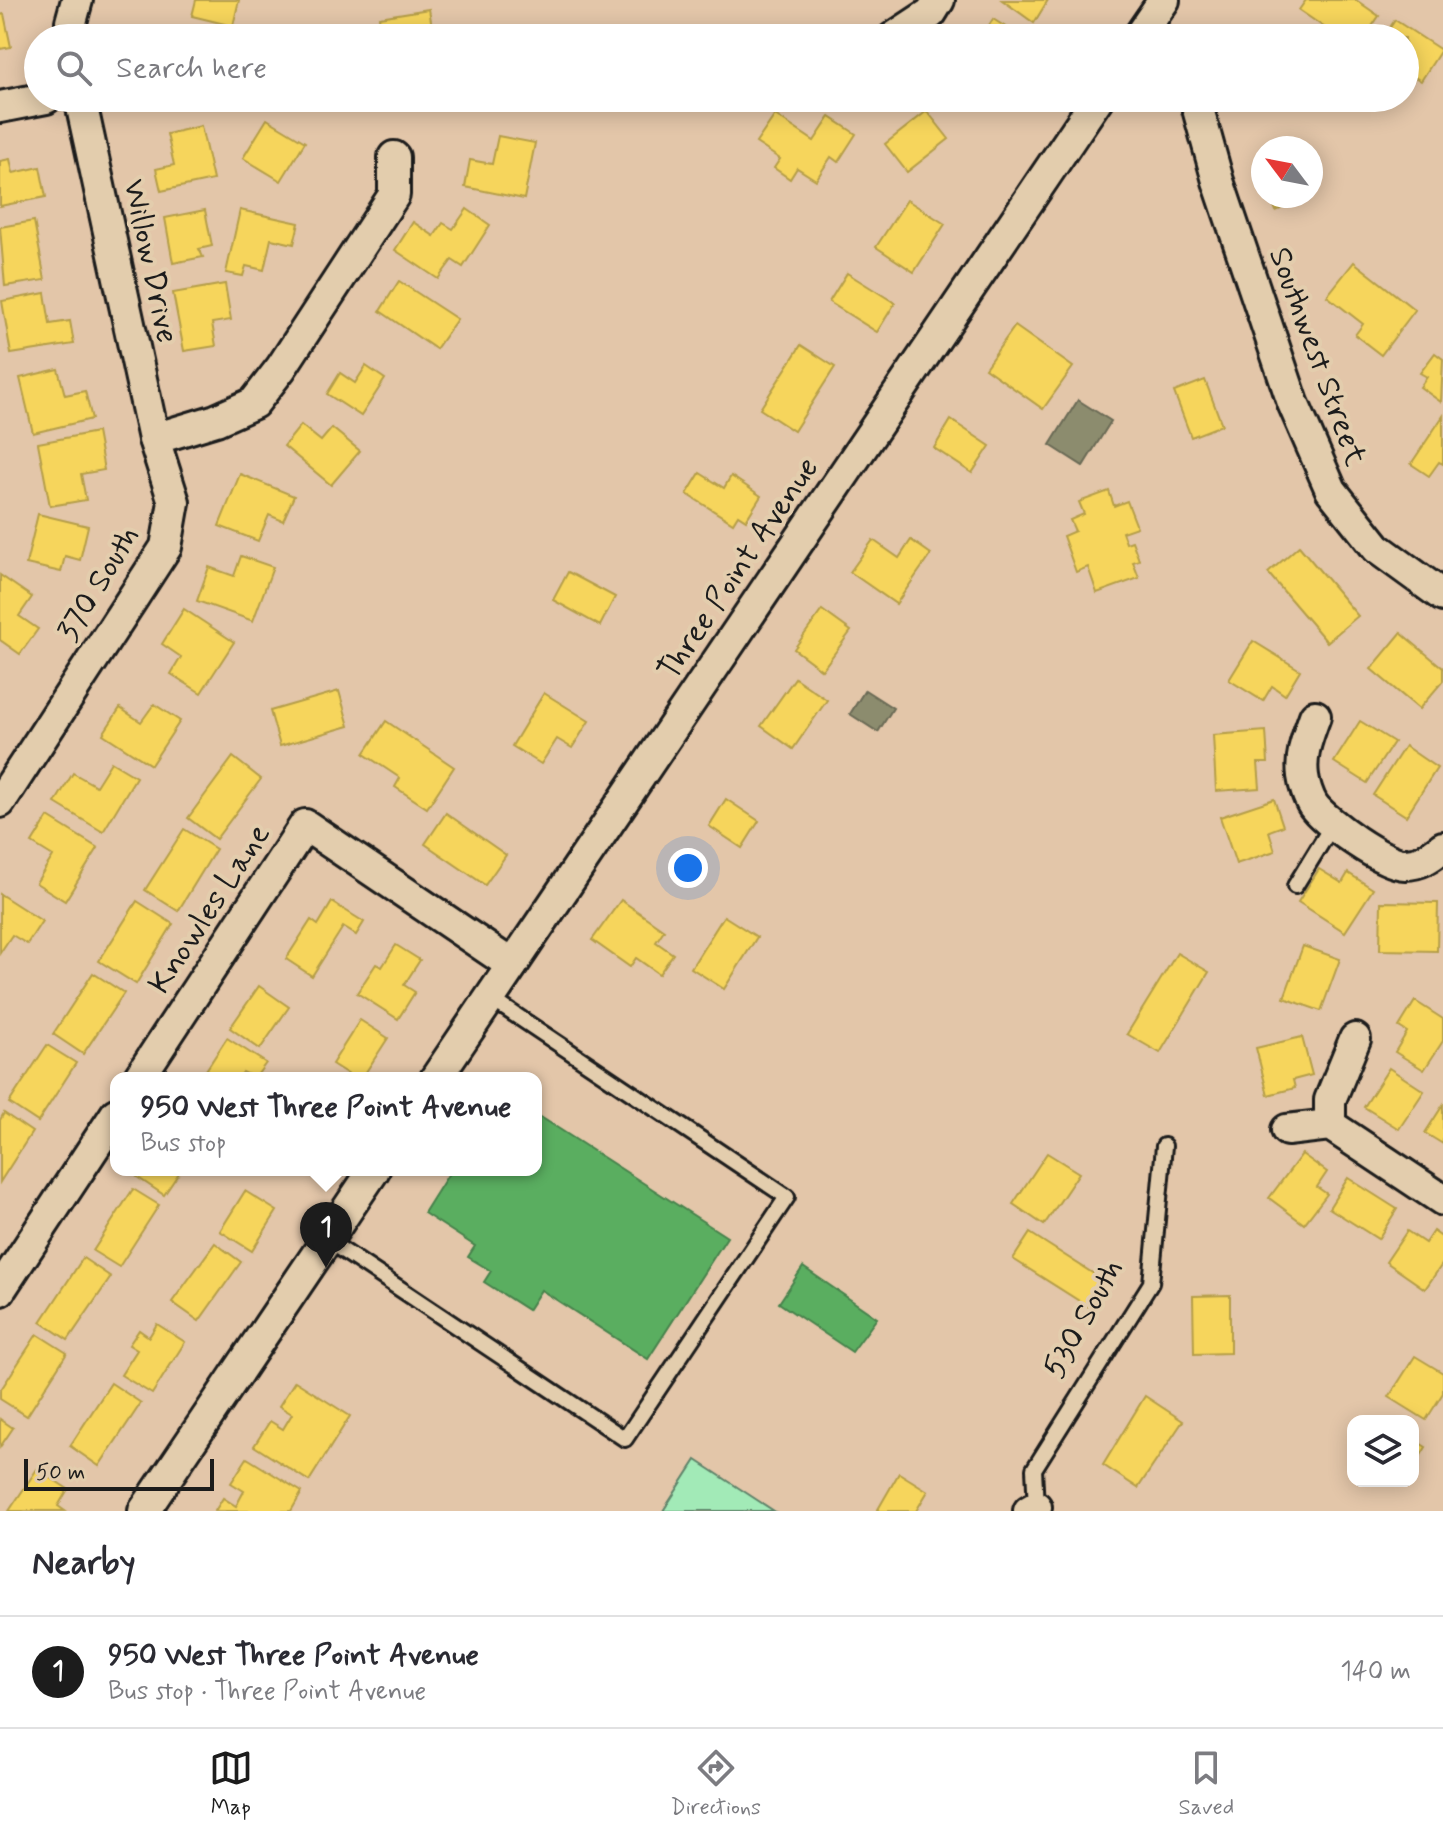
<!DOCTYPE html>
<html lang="en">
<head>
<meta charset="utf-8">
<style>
	:root { --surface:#fff; --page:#f2f2f3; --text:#2b2b33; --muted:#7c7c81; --line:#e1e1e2; --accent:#1c1c1c }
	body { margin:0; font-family:Mynerve,sans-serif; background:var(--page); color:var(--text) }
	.controls { position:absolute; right:24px; bottom:24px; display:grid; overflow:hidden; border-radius:16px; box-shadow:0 4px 20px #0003 }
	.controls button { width:72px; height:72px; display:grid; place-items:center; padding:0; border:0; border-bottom:2px solid var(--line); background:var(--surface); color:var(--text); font:40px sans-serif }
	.compass { position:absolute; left:1251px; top:136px; width:72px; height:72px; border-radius:50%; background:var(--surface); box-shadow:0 4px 20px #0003; rotate:302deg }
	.scale { position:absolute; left:24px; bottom:20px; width:190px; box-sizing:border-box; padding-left:8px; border:4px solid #1c1c1c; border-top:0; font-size:22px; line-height:28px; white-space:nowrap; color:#1c1c1c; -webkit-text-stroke:6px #e3cdad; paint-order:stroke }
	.you { position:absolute; left:688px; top:868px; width:28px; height:28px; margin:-20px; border:6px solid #fff; border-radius:50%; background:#1a73e8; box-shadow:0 0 0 12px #1a73e833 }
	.badge { display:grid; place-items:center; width:52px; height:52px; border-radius:50%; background:var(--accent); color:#fff; font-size:26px; font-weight:700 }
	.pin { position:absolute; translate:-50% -66px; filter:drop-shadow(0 2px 4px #0008) }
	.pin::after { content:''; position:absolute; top:42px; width:28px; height:24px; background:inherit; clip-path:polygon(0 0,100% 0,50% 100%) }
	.popup { position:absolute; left:110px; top:1072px; width:432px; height:104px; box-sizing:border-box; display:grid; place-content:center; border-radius:16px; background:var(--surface); filter:drop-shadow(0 2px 6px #0005); font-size:26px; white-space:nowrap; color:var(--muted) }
	.popup b { font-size:30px; color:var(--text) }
	.popup::after { content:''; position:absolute; left:50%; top:100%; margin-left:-16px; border:16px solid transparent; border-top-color:var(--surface) }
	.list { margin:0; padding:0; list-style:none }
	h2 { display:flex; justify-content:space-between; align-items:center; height:104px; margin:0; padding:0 32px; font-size:34px }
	h2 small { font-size:26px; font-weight:400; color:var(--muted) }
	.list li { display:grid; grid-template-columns:52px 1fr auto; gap:24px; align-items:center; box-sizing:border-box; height:112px; padding:0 32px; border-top:2px solid var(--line) }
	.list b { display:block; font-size:30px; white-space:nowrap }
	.list p { margin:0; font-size:26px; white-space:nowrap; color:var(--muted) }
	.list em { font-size:26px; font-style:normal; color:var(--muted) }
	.icon { flex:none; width:44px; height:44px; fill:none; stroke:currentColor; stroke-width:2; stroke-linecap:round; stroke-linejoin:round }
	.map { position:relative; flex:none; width:1443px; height:1511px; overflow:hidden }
	.search { position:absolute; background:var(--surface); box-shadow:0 4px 20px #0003; left:24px; right:24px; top:24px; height:88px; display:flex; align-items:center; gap:20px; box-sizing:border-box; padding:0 28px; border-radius:44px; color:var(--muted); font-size:30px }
	.sheet { height:216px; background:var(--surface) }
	nav { display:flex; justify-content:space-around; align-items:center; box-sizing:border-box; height:112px; border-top:2px solid var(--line); background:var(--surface); font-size:22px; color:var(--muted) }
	nav a { display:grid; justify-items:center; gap:4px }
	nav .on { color:var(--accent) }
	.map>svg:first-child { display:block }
	.green { fill:#a2eab7; stroke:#5f836a; stroke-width:2 }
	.homes { fill:#f6d55c; stroke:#b59e49; stroke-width:2 }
	.public { fill:#5aae61; stroke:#47824c; stroke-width:2 }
	.industry { fill:#8c8c6e; stroke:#6a6a55; stroke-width:2 }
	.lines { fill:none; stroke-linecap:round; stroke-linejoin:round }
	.service-casing { stroke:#1c1c1c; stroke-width:20 }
	.minor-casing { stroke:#1c1c1c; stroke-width:36 }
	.service { stroke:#e3cdad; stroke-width:14 }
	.minor { stroke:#e3cdad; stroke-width:30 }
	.labels { text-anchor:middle; stroke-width:8; stroke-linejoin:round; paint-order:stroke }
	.street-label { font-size:32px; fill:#1c1c1c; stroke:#e3cdad }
</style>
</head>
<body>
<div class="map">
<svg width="1443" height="1511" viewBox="0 0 1443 1511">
	<rect width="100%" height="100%" fill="#e3c6a9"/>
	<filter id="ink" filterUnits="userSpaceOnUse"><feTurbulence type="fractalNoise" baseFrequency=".0125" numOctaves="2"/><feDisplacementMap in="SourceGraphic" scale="16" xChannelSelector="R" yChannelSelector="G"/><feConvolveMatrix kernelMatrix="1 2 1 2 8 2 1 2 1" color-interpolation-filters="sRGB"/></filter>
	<g filter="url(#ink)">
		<path class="green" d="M696,1460l78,51h-111z"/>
		<g class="homes">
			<path d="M196,0h43l-6,26 -41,-10z"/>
			<path d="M1002,0h46l-14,23z"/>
			<path d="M1306,0h50l23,16 -15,22h-24l-41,-28z"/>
			<path d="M429,9l5,29h-52l-3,-21z"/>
			<path d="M4,14l7,33 -11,2v-34z"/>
			<path d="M993,19l30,19h-42z"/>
			<path d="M1395,20l46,30 -20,31 -16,-10v-33h-22z"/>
			<path d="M339,26l5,12h-35z"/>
			<path d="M787,29v9h-62v-8z"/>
			<path d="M927,111l22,28 -42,33 -22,-28z"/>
			<path d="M775,115l39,26 16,-24 26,17 -18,28 -7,-5 -15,23 -19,-12 -7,11 -16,-11 6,-9 -24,-16z"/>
			<path d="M267,119l38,23 -24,39 -38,-23z"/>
			<path d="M201,126l12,54 -52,11 -5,-22 18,-4 -7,-31z"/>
			<path d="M498,136l37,7 -11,56 -59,-12 5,-27 22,4z"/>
			<path d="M10,159l3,14 27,-6 6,30 -46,9v-45z"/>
			<path d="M1270,196h41l-35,15z"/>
			<path d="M907,200l38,24 -31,48 -38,-25z"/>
			<path d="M467,209l23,16 -27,42 -11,-7 -14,19 -43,-29 18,-28 21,14 9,-13 10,6z"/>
			<path d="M205,210l7,36 -13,3 4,8 -30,6 -8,-45z"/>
			<path d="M240,210l59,13 -5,21 -23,-5 -7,31 -18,-4 -3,10 -17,-3z"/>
			<path d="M34,221l11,59 -40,6 -5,-59z"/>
			<path d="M1354,262l61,48 -34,45 -26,-20 8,-11 -36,-28z"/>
			<path d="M847,273l48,30 -18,29 -48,-30z"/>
			<path d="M399,281l58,38 -21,30 -56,-38z"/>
			<path d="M225,284l6,36 -19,3 4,23 -32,5 -11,-58z"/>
			<path d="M45,293l5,31 20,-3 4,23 -63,10 -9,-53z"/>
			<path d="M1015,326l58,41 -30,42 -58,-41z"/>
			<path d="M801,345l34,22 -41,64 -34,-22z"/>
			<path d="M1435,353l8,6 -2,43 -21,-15 7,-10 -7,-4z"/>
			<path d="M366,366l19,13 -24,37 -34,-22 13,-21 15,10z"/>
			<path d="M58,369l7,26 20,-4 7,28 -59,14 -13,-55z"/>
			<path d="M1205,380l17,45 -31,12 -17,-45z"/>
			<path d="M1443,416v48l-4,-2 -10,14 -18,-12z"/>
			<path d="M951,420l39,26 -18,27 -38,-25z"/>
			<path d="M301,425l20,16 11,-13 28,23 -29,34 -47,-39z"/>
			<path d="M97,432l7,38 -23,4 5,26 -36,6 -12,-63z"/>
			<path d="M700,473l24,15 7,-12 30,20 -15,24 -8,-5 -5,8 -46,-29z"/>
			<path d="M240,474l54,22 -11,25 -14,-6 -11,26 -39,-15z"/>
			<path d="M1109,491l5,15 13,-5 10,26 -15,5 4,11 6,-2 7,19 -6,2 6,16 -42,15 -9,-26 -12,5 -13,-36 12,-5 -5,-11 14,-6 -5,-12z"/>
			<path d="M38,514l50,12 -8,34 -15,-4 -4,16 -35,-8z"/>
			<path d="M873,540l26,18 12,-18 20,14 -35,50 -46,-32z"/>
			<path d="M1299,546l59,70 -31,26 -59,-69z"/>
			<path d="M241,556l32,11 -20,54 -56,-20 12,-34 25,9z"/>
			<path d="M568,572l47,25 -15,29 -47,-26z"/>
			<path d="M0,575l32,22 -13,19 19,13 -18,25 -20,-14z"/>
			<path d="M184,609l50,33 -33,51 -30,-19 10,-17 -19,-13z"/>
			<path d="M822,610l29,21 -29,39 -28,-21z"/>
			<path d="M1401,633l42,35v13l-24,28 -48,-40z"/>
			<path d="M1253,641l47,29 -15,25 -13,-9 -9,15 -34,-21z"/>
			<path d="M795,678l32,22 -34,49 -32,-23z"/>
			<path d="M339,691l10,35 -69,20 -10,-35z"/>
			<path d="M544,693l45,28 -17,27 -15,-9 -16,25 -29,-18z"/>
			<path d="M154,704l26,17 -29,44 -48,-31 17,-26 21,14z"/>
			<path d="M386,721l68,46 -27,41 -32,-21 5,-9 -36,-24z"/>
			<path d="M1360,721l34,21 -27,41 -33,-21z"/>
			<path d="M1266,731l2,32h-10l2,25 -44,3 -3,-56z"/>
			<path d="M1405,746l32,22 -31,48 -33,-21z"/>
			<path d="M233,757l28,22 -45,60 -28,-21z"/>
			<path d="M111,762l25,15 -33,55 -48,-29 18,-30 23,13z"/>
			<path d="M726,799l33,22 -17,27 -33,-22z"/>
			<path d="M1274,799l9,27 -14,5 6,20 -39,13 -16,-47z"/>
			<path d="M446,813l60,42 -21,30 -60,-41z"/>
			<path d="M48,817l50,31 -33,53 -29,-18 17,-27 -21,-13z"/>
			<path d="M184,829l32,20 -38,62 -33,-21z"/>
			<path d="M1319,869l23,14 6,-10 25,16 -28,43 -47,-30z"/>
			<path d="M0,894l42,27 -15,23 -15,-9 -12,18z"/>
			<path d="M621,900l43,30 -8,12 17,12 -14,20 -23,-16 -6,9 -38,-27z"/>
			<path d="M137,901l36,23 -37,60 -37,-23z"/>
			<path d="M332,902l32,20 -8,13 -13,-8 -31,49 -26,-17 25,-39 7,5z"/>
			<path d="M1381,902l57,1 -1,48 -57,-1z"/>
			<path d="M724,916l33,21 -33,52 -33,-21z"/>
			<path d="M396,945l24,15 -16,25 11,7 -17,27 -41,-26 19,-29 6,3z"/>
			<path d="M1303,946l37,13 -19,52 -37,-13z"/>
			<path d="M1177,953l32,19 -49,81 -33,-19z"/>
			<path d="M93,973l31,20 -41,61 -30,-20z"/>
			<path d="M259,986l30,21 -29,42 -30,-21z"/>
			<path d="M1415,1001l28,18v22l-19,29 -29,-18 12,-20 -8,-5z"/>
			<path d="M360,1020l28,18 -26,40h-8l-22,-14z"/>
			<path d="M1302,1037l10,38 -19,5 2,8 -27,7 -12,-47z"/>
			<path d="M227,1038l39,25 -11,15 -12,-6 -4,6h-38z"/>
			<path d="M47,1045l29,18 -38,59 -29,-19z"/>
			<path d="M1389,1068l35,23 -25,38 -35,-22z"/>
			<path d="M1443,1105v39l-18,-11z"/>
			<path d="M4,1113l28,19 -32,50v-62z"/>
			<path d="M1047,1153l32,20 -35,52 -31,-21z"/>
			<path d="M1302,1154l25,18 -10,15 10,7 -23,30 -35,-26z"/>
			<path d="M141,1170h40l-17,25 -27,-18z"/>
			<path d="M1348,1178l49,31 -19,30 -49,-31z"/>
			<path d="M133,1189l26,16 -40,62 -26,-16z"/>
			<path d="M245,1191l32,20 -25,40 -32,-20z"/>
			<path d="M1407,1231l18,12 8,-12 10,7v25l-18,26 -39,-27z"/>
			<path d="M1030,1233l78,50 -16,26 -79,-50z"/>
			<path d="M215,1243l26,19 -42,59 -27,-19z"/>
			<path d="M83,1258l28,19 -43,63 -27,-18z"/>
			<path d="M1230,1295v58l-36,1 -1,-58z"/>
			<path d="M157,1324l28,18 -33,52 -31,-19 16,-25 -8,-5 10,-15 10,7z"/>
			<path d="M37,1334l30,19 -40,63 -27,-17v-8z"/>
			<path d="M1415,1356l28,17v20l-17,27 -37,-23z"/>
			<path d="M295,1381l55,35 -41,65 -55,-35 16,-25 13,8 9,-15 -13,-8z"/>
			<path d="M111,1383l30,20 -42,63 -29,-20z"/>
			<path d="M1145,1396l38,25 -45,67 -35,-23z"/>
			<path d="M0,1419l13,9 -13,19z"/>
			<path d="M1413,1439l13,8 -13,21z"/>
			<path d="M247,1458l55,34 -11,19h-76l8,-13 13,8 8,-15 -13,-8z"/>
			<path d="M37,1469l31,20 -10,17 7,5h-56z"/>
			<path d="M899,1473l29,18 -12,20h-39z"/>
		</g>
		<g class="public">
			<path d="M536,1114l191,123 -79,122 -107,-69 -13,20 -44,-28 7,-11 -23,-14 7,-11 -51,-33 27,-43h85z"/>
			<path d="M803,1267l74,51 -25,34 -73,-49z"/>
		</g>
		<g class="industry">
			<path d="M1078,400l33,21 -28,45 -33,-21z"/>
			<path d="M865,690l28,18 -15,24 -28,-18z"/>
		</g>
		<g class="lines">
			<defs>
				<g id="service">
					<path d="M1295,886l38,-62"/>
					<path d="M327,1240l298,199 162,-242 -297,-199"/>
					<path d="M1036,1507l-2,-38 117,-186 13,-137"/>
				</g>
				<g id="minor">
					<path d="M72,38l-1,-16 6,-22"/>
					<path d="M893,38l38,-25 8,-13"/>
					<path d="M1138,38l26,-38"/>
					<path d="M80,98l74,341"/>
					<path d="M1195,98l23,83 75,222 38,87 46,58 66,48"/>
					<path d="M0,107l46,-9"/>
					<path d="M1315,716c-7,20 -15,38 -12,60 1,8 5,21 10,29 11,16 72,60 92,59 16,0 26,-8 38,-17"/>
					<path d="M0,802l166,-255 8,-45 -20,-63 62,-19 38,-17 27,-35 113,-173v-38"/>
					<path d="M139,1078l166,-253 207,140"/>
					<path d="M436,1078l662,-980"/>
					<path d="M1330,1125v-25l25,-61"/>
					<path d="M1287,1130l43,-5 113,75"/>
					<path d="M0,1290l116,-176"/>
					<path d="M144,1511l230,-341"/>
					<path d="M1029,1511l7,-4"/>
				</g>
			</defs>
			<use href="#service" class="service-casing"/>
			<use href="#minor" class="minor-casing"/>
			<use href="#service" class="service"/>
			<use href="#minor" class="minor"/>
		</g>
	</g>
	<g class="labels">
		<g class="street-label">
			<text transform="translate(152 261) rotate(78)" y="11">Willow Drive</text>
			<text transform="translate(1319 356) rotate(70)" y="11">Southwest Street</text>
			<text transform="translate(737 568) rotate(-56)" y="11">Three Point Avenue</text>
			<text transform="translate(97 583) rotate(-59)" y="11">370 South</text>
			<text transform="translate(208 908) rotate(-57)" y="11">Knowles Lane</text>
			<text transform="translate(1082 1318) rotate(-61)" y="11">530 South</text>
		</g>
	</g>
</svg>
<div class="controls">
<button><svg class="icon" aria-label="layers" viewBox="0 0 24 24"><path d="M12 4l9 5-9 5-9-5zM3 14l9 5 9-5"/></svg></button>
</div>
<svg class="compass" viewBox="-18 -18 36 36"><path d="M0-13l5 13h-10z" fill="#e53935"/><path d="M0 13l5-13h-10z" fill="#7c7c81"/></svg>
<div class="scale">50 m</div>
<div class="you"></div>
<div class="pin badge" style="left:326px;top:1268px">1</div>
<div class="popup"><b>950 West Three Point Avenue</b>Bus stop</div>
<div class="search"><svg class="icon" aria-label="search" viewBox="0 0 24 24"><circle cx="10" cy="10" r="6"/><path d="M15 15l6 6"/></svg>Search here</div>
</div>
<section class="sheet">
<h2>Nearby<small></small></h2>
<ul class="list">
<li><span class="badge">1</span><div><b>950 West Three Point Avenue</b><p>Bus stop · Three Point Avenue</p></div><em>140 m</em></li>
</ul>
</section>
<nav>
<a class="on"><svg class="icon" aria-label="map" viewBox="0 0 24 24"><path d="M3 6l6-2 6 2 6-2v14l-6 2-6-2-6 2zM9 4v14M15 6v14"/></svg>Map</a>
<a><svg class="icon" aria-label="directions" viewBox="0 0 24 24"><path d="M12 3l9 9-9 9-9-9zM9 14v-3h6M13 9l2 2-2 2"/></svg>Directions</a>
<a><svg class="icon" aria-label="saved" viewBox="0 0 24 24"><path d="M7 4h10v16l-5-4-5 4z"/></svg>Saved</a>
</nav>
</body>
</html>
